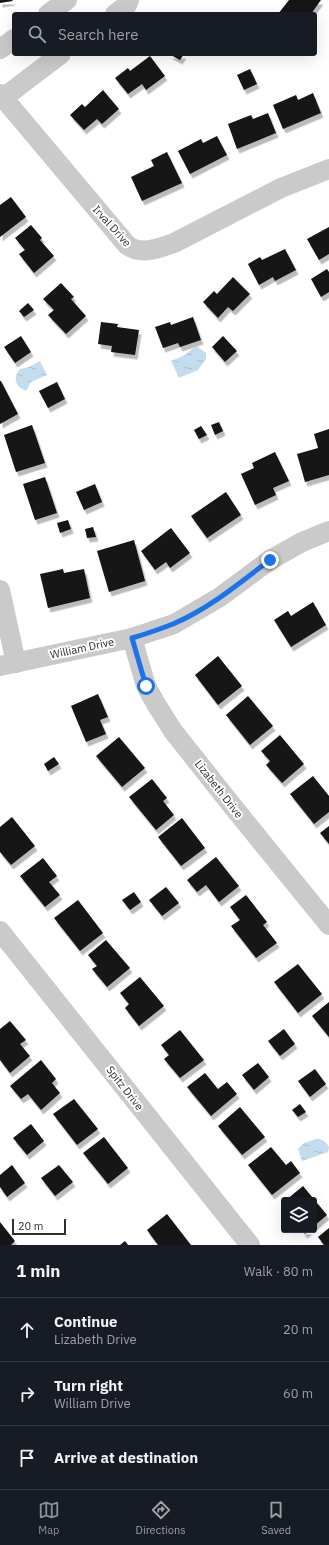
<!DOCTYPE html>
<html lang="en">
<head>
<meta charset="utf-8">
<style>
	:root { --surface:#171b24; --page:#242831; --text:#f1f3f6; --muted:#9ea1a6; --line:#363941; --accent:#8c9099 }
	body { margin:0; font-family:"IBM Plex Sans",sans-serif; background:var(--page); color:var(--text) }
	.controls { position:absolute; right:12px; bottom:12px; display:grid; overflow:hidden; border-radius:4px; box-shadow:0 4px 16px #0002 }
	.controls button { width:36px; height:36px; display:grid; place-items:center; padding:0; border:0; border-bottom:1px solid var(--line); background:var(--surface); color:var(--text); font:20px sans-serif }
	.scale { position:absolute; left:12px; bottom:10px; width:54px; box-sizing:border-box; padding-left:4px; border:2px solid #2d2d2d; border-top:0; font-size:11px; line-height:14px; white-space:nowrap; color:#2d2d2d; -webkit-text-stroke:3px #fff; paint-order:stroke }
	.stop { position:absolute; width:12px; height:12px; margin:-9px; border:3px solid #1a73e8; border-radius:50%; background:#fff }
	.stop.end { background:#1a73e8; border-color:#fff; box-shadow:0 1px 4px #0008 }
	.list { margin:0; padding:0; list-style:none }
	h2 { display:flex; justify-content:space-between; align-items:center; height:52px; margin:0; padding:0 16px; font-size:17px }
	h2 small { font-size:13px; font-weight:400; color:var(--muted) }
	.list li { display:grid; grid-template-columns:26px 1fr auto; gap:12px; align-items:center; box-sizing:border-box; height:64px; padding:0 16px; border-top:1px solid var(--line) }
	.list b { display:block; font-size:15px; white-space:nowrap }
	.list p { margin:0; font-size:13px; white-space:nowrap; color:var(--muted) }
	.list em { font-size:13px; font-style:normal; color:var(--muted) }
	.icon { flex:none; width:22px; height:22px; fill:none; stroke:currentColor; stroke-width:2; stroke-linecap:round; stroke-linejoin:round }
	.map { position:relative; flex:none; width:329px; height:1245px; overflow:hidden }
	.search { position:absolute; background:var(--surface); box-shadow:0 4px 16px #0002; left:12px; right:12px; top:12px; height:44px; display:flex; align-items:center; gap:10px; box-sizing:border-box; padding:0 14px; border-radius:4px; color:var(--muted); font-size:15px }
	.sheet { height:244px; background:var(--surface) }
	nav { display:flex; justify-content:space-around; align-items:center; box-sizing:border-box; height:56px; border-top:1px solid var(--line); background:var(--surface); font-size:11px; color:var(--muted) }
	nav a { display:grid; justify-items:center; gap:2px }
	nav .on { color:var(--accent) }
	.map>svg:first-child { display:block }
	.water { fill:url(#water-ripples) }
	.building { fill:#141414; filter:url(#shadow) }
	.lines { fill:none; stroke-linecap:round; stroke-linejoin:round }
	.minor { stroke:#cacaca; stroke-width:20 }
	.route { stroke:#1a73e8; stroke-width:5 }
	.labels { text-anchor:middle; stroke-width:4; stroke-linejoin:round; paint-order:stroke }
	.street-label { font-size:11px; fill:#2d2d2d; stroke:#fff }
</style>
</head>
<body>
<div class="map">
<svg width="329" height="1245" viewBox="0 0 329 1245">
	<defs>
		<pattern id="water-ripples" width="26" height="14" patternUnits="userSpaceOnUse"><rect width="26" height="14" fill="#c3dcee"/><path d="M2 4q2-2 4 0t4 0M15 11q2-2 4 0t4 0" fill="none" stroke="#a8bdcc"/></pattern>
		<filter id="shadow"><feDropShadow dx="2.5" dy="4.5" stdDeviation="0" flood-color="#0004"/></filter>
	</defs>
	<rect width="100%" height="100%" fill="#fff"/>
	<g class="water">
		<path d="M198,347l8,6v6l-8,11 -19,8 -8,-17 12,-5 11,-8z"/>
		<path d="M40,361l7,14 -16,7 -5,9 -7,-4c-5,-7 -4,-12 1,-18l9,-2z"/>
		<path d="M316,1139c7,0 9,2 13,8l-1,5 -26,9 -4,-12 6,-6z"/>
	</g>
	<g class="building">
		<path d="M0,0h12l1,1 -13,2z"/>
		<path d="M289,0h32l-10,14h-33z"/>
		<path d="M169,54h15l-4,6z"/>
		<path d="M150,56l15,20 -19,14 -4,-6 -14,10 -13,-16 13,-10 2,3z"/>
		<path d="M250,69l7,15 -13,6 -7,-15z"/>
		<path d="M103,90l16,19 -17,15 -5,-5 -13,11 -14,-15 12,-11 3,3z"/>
		<path d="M313,93l8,20 -38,16 -10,-24 23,-10 2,5z"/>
		<path d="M268,113l8,20 -39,16 -9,-25 23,-9 2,4z"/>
		<path d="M217,136l10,19 -37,19 -12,-23 23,-12 2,4z"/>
		<path d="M167,152l15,31 -40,18 -11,-24 23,-11 -3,-6z"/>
		<path d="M11,197l15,20 -26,20v-32z"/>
		<path d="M31,225l11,13 -2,2 14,16 -20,17 -15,-19 6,-4 -10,-12z"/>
		<path d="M329,227v27l-10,6 -12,-21z"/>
		<path d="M285,249l11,21 -21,11 -2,-4 -14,8 -11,-21 12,-7 2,3z"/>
		<path d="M327,269l2,3v20l-8,5 -10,-18z"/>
		<path d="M233,277l17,17 -17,17 -5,-4 -10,11 -15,-16 11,-11 3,3z"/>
		<path d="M61,283l13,14 -3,2 15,17 -20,18 -18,-19 6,-5 -11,-11z"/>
		<path d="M28,303l6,7 -10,7 -5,-6z"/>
		<path d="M193,317l8,23 -21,7 -2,-4 -15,5 -8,-21 15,-5 1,3z"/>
		<path d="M101,322l17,2 -1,3 22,3 -4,25 -24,-3 1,-6 -14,-2z"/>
		<path d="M21,336l10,16 -16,11 -11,-16z"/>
		<path d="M223,336l14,15 -12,11 -13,-15z"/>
		<path d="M0,381h1l17,33 -18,10z"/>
		<path d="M57,382l8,17 -17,9 -9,-17z"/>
		<path d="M219,422l4,9 -8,4 -4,-10z"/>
		<path d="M32,425l13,38 -29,9 -12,-37z"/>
		<path d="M201,426l6,9 -8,4 -5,-9z"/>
		<path d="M329,429v46l-24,7 -8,-28 21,-6 -4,-14z"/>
		<path d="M275,452l14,29 -16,7 3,7 -21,10 -14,-31 13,-6 -2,-5z"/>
		<path d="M45,477l12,36 -22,7 -12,-36z"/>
		<path d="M95,484l7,18 -18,8 -8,-18z"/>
		<path d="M226,492l15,23 -34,23 -16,-22z"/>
		<path d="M68,520l3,9 -11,4 -3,-10z"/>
		<path d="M93,527l3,10 -9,1 -2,-9z"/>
		<path d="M171,528l19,25 -20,15 -4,-6 -11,8 -14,-19z"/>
		<path d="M134,540l11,41 -36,11 -12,-41z"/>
		<path d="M63,569l1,4 20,-4 6,29 -42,10 -8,-34z"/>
		<path d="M313,602l13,23 -35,22 -17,-27 14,-9 3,5z"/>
		<path d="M218,656l24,30 -24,19 -23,-30z"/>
		<path d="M98,694l10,23 -8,3 6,14 -20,8 -15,-36z"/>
		<path d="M248,696l25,30 -23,19 -24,-30z"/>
		<path d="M280,735l24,29 -22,19 -16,-18 4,-4 -9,-10z"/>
		<path d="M119,737l26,31 -23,19 -26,-31z"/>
		<path d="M54,757l5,7 -11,7 -4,-7z"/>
		<path d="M313,776l16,20v16l-15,12 -24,-30z"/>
		<path d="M152,779l15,19 -4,3 11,14 -18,15 -27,-33z"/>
		<path d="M12,817l23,29 -24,19 -11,-13v-25z"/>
		<path d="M182,818l23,30 -24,18 -23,-29z"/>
		<path d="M329,826v18l-9,-11z"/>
		<path d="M216,857l23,29 -20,16 -13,-17 -9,7 -10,-12z"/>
		<path d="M43,858l14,18 -8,6 11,13 -15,12 -25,-31z"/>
		<path d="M166,887l13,16 -17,13 -13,-16z"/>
		<path d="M134,892l7,10 -11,8 -8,-10z"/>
		<path d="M246,895l21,27 -4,3 14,18 -21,15 -25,-32 9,-6 -10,-13z"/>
		<path d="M78,900l25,33 -23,18 -26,-33z"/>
		<path d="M106,940l24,28 -23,19 -15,-18 5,-3 -9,-11z"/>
		<path d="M298,964l24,30 -24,19 -24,-31z"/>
		<path d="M140,977l24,29 -25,20 -14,-18 4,-4 -9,-11z"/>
		<path d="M329,1002v35l-17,-21z"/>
		<path d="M10,1021l16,19 -6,4 10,12 -20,17 -10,-13v-31z"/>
		<path d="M284,1029l11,15 -15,12 -12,-15z"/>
		<path d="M180,1030l24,30 -24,18 -16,-19 5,-4 -8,-10z"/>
		<path d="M41,1060l15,19 -4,4 8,10 -19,17 -13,-16 -7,5 -11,-13z"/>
		<path d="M258,1063l11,14 -15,13 -12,-15z"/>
		<path d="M315,1069l11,15 -16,13 -12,-16z"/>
		<path d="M205,1073l13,16 9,-7 10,12 -26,22 -24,-29z"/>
		<path d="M74,1099l24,30 -21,16 -24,-31z"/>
		<path d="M300,1104l6,8 -8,5 -6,-7z"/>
		<path d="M240,1107l25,30 -23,18 -24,-29z"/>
		<path d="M31,1124l13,17 -17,14 -14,-17z"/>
		<path d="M104,1137l24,31 -20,16 -25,-31z"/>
		<path d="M271,1147l15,18 5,-4 9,12 -28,22 -24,-30z"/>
		<path d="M12,1165l13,18 -18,14 -7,-10v-12z"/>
		<path d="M59,1165l14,17 -18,14 -14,-18z"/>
		<path d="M303,1186l24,29 -13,11v-26h-28z"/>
		<path d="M167,1214l24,31h-33l-11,-15z"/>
		<path d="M0,1222l15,19 -4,4h-11z"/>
		<path d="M329,1228v17h-5l-6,-8z"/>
		<path d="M302,1230h8l-5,4z"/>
		<path d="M125,1241l3,4h-8z"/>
	</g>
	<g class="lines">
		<g class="minor">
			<path d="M48,14l19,-14"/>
			<path d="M115,14l12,-9 2,-5"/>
			<path d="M0,49l14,-10"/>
			<path d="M0,94l127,151c15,11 31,3 47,-2l107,-55 48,-19"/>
			<path d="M3,98l58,-44"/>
			<path d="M0,590l16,73"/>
			<path d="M132,638l14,48 10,18 17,27 57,72 99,122"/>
			<path d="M0,666l132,-28 42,-14 46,-27 50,-37 32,-18 27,-11"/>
			<path d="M0,931l250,314"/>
		</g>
	</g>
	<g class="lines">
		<path class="route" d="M146,686l-14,-48c14,-4 28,-9 41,-14 36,-15 66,-41 97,-64"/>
	</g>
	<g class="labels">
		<g class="street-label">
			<text transform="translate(112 226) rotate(48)" y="4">Irval Drive</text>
			<text transform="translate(82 648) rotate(-12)" y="4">William Drive</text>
			<text transform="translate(219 789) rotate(52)" y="4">Lizabeth Drive</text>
			<text transform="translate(125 1088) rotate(52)" y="4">Spitz Drive</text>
		</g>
	</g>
</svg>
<div class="controls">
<button><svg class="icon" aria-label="layers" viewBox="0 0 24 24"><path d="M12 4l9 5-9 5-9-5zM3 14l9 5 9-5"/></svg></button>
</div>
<div class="scale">20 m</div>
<div class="stop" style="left:146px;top:686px"></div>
<div class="stop end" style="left:270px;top:560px"></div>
<div class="search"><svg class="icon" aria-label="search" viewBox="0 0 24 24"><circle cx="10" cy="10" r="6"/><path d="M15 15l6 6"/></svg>Search here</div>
</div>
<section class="sheet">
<h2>1 min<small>Walk · 80 m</small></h2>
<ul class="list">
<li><svg class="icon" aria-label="ahead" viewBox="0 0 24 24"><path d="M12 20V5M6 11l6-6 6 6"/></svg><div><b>Continue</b><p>Lizabeth Drive</p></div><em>20 m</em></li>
<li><svg class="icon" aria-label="right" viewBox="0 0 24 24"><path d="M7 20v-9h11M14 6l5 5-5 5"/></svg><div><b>Turn right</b><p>William Drive</p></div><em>60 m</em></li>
<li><svg class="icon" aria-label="arrive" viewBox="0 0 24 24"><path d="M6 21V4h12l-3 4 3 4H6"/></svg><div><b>Arrive at destination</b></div></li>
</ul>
</section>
<nav>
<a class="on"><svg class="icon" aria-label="map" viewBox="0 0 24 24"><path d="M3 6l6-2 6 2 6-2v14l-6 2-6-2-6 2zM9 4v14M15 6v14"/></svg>Map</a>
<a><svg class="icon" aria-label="directions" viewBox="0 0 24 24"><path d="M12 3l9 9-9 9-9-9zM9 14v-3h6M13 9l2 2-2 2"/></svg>Directions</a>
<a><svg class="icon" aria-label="saved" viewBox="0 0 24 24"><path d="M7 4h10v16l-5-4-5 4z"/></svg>Saved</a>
</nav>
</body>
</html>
